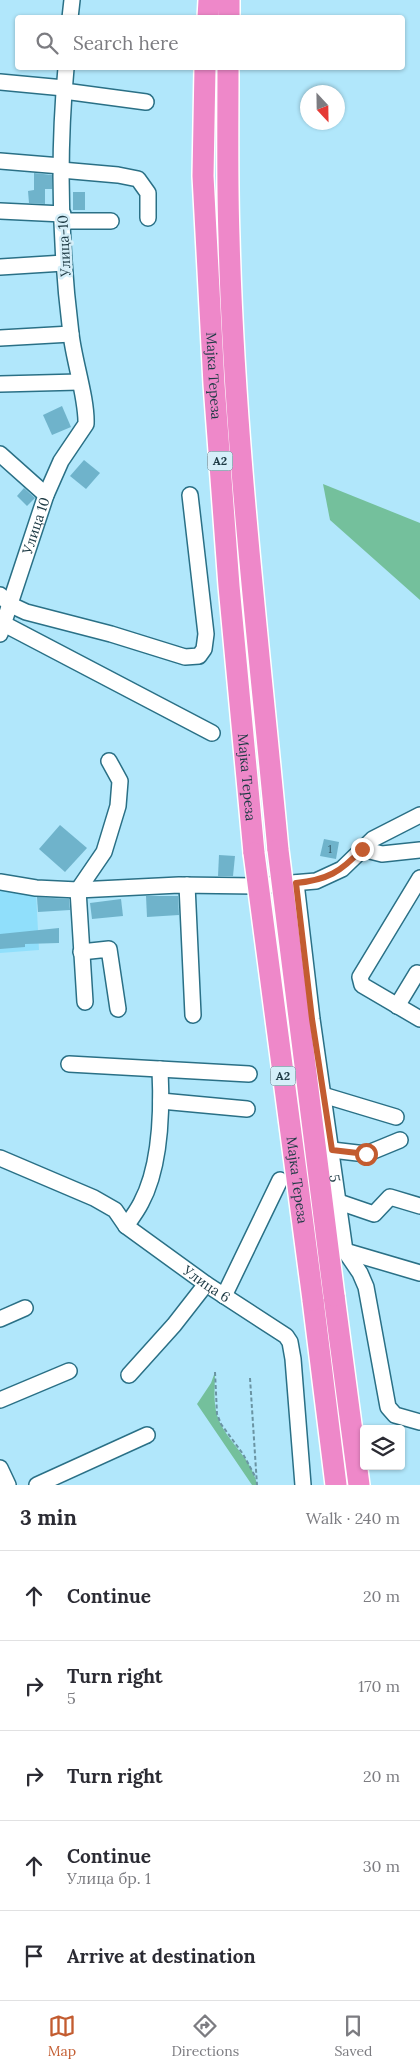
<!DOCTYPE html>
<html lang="en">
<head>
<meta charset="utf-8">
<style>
	:root { --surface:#fff; --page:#f7f7f7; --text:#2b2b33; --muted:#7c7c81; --line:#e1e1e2; --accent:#c35c30 }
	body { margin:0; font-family:Lora,serif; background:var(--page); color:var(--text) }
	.controls { position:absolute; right:15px; bottom:15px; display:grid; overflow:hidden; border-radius:5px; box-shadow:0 1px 4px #0004 }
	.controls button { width:45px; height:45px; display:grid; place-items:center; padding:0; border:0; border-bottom:1px solid var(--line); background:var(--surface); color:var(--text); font:25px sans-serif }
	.compass { position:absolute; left:300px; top:85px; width:45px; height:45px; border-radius:50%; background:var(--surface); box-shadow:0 1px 4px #0004; rotate:158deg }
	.stop { position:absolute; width:15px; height:15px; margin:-11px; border:4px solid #c35c30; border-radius:50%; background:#fff }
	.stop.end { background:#c35c30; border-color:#fff; box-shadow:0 1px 5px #0008 }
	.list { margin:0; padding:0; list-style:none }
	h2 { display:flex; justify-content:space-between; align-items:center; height:65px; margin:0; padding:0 20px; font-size:21px }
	h2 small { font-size:16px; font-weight:400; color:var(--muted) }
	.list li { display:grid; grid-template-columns:32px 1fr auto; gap:15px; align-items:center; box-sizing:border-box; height:90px; padding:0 20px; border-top:1px solid var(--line) }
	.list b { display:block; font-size:19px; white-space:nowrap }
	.list p { margin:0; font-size:16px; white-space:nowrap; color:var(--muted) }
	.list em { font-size:16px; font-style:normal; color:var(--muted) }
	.icon { flex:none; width:28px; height:28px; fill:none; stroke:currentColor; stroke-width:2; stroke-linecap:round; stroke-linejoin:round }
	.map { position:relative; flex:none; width:420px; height:1485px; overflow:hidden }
	.search { position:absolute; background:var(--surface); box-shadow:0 1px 4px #0004; left:15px; right:15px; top:15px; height:55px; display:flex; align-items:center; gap:12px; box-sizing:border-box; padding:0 18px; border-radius:5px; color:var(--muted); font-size:19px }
	.sheet { height:515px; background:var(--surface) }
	nav { display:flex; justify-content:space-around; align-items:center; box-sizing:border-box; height:70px; border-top:1px solid var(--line); background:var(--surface); font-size:14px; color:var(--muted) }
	nav a { display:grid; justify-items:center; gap:2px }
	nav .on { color:var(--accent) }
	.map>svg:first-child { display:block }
	.built { fill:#90dffb }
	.green { fill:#74c09c }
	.building { fill:#6fb3cb }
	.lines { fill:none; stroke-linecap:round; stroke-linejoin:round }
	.minor-casing { stroke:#2a7086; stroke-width:18 }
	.highway-casing { stroke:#fff; stroke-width:24 }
	.path { stroke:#6a94a3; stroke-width:2; stroke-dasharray:4 2.5; stroke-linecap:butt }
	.minor { stroke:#fff; stroke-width:15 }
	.highway { stroke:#ee88c9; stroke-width:21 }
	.highway-bridge-casing { stroke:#fff; stroke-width:24; stroke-linecap:butt }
	.highway-bridge { stroke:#ee88c9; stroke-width:21 }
	.route { stroke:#c35c30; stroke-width:6 }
	.labels { text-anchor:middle; stroke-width:5; stroke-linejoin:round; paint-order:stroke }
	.number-label { font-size:11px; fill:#325866 }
	.shield { fill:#d5eff9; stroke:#54707a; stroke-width:1 }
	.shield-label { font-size:12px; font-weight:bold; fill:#1d3a44 }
	.street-label { font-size:14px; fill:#1d3a44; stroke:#d5eff9 }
</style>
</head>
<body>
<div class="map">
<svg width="420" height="1485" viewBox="0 0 420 1485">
	<rect width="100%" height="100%" fill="#b1e7fb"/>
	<path class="built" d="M0,890l36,2 3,58 -39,3z"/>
	<g class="green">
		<path d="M323,484l97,39v77l-90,-80z"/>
		<path d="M215,1372c0,14 -2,29 2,43 8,26 35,42 40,70h-5l-55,-81 14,-21z"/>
	</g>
	<g class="building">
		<path d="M34,173l18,2v14h-7v15l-16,-1 -1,-12 6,-1z"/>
		<rect x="73" y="192" width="12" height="18"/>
		<path d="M62,406l9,21 -19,8 -9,-20z"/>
		<path d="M84,460l16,13 -14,16 -16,-13z"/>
		<path d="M24,488l11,10 -8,8 -10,-10z"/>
		<path d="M60,825l27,23 -22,24 -26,-23z"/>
		<path d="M324,839l15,3 -3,17 -16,-3z"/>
		<path d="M219,855l16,1 -2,20h-15z"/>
		<path d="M146,896h32l1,19 -32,2z"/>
		<path d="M37,897l32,2 1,11 -32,2z"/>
		<path d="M121,899l2,17 -31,3 -2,-16z"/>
		<path d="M59,928v15l-34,1v3l-25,2v-15z"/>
	</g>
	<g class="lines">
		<defs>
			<g id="minor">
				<path d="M70,18l2,-18"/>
				<path d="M0,82l64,6"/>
				<path d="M64,91l82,11"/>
				<path d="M0,161l61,5"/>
				<path d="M61,170l57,5 20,4 10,14v25"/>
				<path d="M0,211l63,3"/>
				<path d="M63,221h48"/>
				<path d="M0,267l64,-4"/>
				<path d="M0,338l71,-4"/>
				<path d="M0,384l79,-2"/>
				<path d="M0,454l46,41"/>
				<path d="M0,595l11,10 15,7 85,22 74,23 14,-1 5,-7 2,-15 -16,-139"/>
				<path d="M4,624l208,109"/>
				<path id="s1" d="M0,634l46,-139 15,-34 25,-37c1,-25 -12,-63 -15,-90 -11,-88 -13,-179 -5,-266"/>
				<path d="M362,849l20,5 38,-4"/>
				<path d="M420,878l-60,99 2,8 58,34"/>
				<path d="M0,882l36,6 42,2 101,-5 77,1 60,-5 26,-12 31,-30 47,-24"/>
				<path id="s2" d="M296,883l16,136 33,232 15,22 6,14 22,120 7,8 25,7"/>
				<path d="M187,885l6,130"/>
				<path d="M81,952l28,-3 9,60"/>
				<path d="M85,1002l-7,-112 26,-38 14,-46 2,-25 -11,-20"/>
				<path d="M397,1006l20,-33"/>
				<path d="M69,1064l180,10"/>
				<path d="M323,1095l73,22"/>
				<path d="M161,1101l86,8"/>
				<path d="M332,1150l34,4 34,-14"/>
				<path id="s3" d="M0,1158l94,40 21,12 11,16 80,58 80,52 4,6 3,17 10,126"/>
				<path d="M339,1202l35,12 16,-17 30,9"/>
				<path d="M126,1226c5,-7 11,-15 15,-23 20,-37 21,-93 19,-134"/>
				<path d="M345,1251l75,22"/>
				<path d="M224,1296l56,-116"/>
				<path d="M0,1319l25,-11"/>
				<path d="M129,1375l45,-50 32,-41"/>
				<path d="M0,1400l69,-29"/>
				<path d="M0,1468l8,17"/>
				<path d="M37,1485l110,-50"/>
			</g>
			<g id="highway">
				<path d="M208,18l1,-18"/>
				<path d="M229,18v-18"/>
				<path id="s4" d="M205,68l-2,108 11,208 15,202 25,267"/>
				<path d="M228,68c0,56 -1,113 1,169 5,205 30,409 49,613"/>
				<path d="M334,1296l25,189"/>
				<path d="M313,1300l23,185"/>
			</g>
		</defs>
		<use href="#minor" class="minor-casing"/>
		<use href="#highway" class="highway-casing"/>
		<g class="path">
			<path d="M215,1372l2,42 4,10 22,30 13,24"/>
			<path d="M250,1378l7,107"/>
		</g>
		<use href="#minor" class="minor"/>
		<use href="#highway" class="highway"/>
		<defs>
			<g id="highway-bridge">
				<path d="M278,850l56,446"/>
				<path id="s5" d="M254,853l59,447"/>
			</g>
		</defs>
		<use href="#highway-bridge" class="highway-bridge-casing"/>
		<use href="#highway-bridge" class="highway-bridge"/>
	</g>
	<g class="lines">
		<path class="route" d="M362,849c-21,23 -35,31 -66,34l16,136 20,131 34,4"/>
	</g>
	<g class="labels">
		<g class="number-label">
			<text x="330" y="853">1</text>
		</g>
		<g class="shield">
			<rect x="207.5" y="451.5" width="25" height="19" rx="4"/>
			<rect x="270.5" y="1066.5" width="25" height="19" rx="4"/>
		</g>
		<g class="shield-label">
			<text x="220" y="465">A2</text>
			<text x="283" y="1080">A2</text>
		</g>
		<g class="street-label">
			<text transform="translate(64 246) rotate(-93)" y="5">Улица-10</text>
			<text dy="5" stroke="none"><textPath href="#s4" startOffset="308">Мајка Тереза</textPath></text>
			<text dy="5" stroke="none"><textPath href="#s1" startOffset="114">Улица 10</textPath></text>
			<text dy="5" stroke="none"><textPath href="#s4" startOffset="711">Мајка Тереза</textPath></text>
			<text dy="5" stroke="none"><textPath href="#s2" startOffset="298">5</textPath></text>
			<text dy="5" stroke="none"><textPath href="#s5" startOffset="330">Мајка Тереза</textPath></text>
			<text dy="5" stroke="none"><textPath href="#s3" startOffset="245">Улица 6</textPath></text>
		</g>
	</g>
</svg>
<div class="controls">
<button><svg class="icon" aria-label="layers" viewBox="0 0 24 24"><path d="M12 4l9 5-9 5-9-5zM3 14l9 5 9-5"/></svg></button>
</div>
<svg class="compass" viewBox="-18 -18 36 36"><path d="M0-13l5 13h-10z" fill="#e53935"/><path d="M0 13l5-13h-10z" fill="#7c7c81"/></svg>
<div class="stop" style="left:366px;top:1154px"></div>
<div class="stop end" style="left:362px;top:849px"></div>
<div class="search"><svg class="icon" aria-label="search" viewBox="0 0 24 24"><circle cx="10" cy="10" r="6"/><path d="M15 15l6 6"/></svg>Search here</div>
</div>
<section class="sheet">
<h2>3 min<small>Walk · 240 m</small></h2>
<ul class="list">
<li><svg class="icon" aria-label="ahead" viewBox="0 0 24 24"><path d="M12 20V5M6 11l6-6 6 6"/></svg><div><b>Continue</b></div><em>20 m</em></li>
<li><svg class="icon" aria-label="right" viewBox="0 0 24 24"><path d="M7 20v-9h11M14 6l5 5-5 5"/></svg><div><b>Turn right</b><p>5</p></div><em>170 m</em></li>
<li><svg class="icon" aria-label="right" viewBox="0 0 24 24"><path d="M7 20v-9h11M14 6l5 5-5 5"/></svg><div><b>Turn right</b></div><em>20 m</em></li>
<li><svg class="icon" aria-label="ahead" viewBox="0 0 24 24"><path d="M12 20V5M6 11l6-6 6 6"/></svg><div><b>Continue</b><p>Улица бр. 1</p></div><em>30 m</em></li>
<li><svg class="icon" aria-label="arrive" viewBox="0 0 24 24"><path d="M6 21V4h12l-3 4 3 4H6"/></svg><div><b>Arrive at destination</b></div></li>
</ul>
</section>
<nav>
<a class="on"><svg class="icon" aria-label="map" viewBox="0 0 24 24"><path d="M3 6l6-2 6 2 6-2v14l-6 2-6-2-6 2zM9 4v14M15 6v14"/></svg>Map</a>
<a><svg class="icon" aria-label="directions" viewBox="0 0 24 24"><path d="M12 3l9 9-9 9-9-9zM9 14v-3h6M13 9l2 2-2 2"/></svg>Directions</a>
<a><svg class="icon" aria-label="saved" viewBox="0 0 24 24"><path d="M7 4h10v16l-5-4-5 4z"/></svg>Saved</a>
</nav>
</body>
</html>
